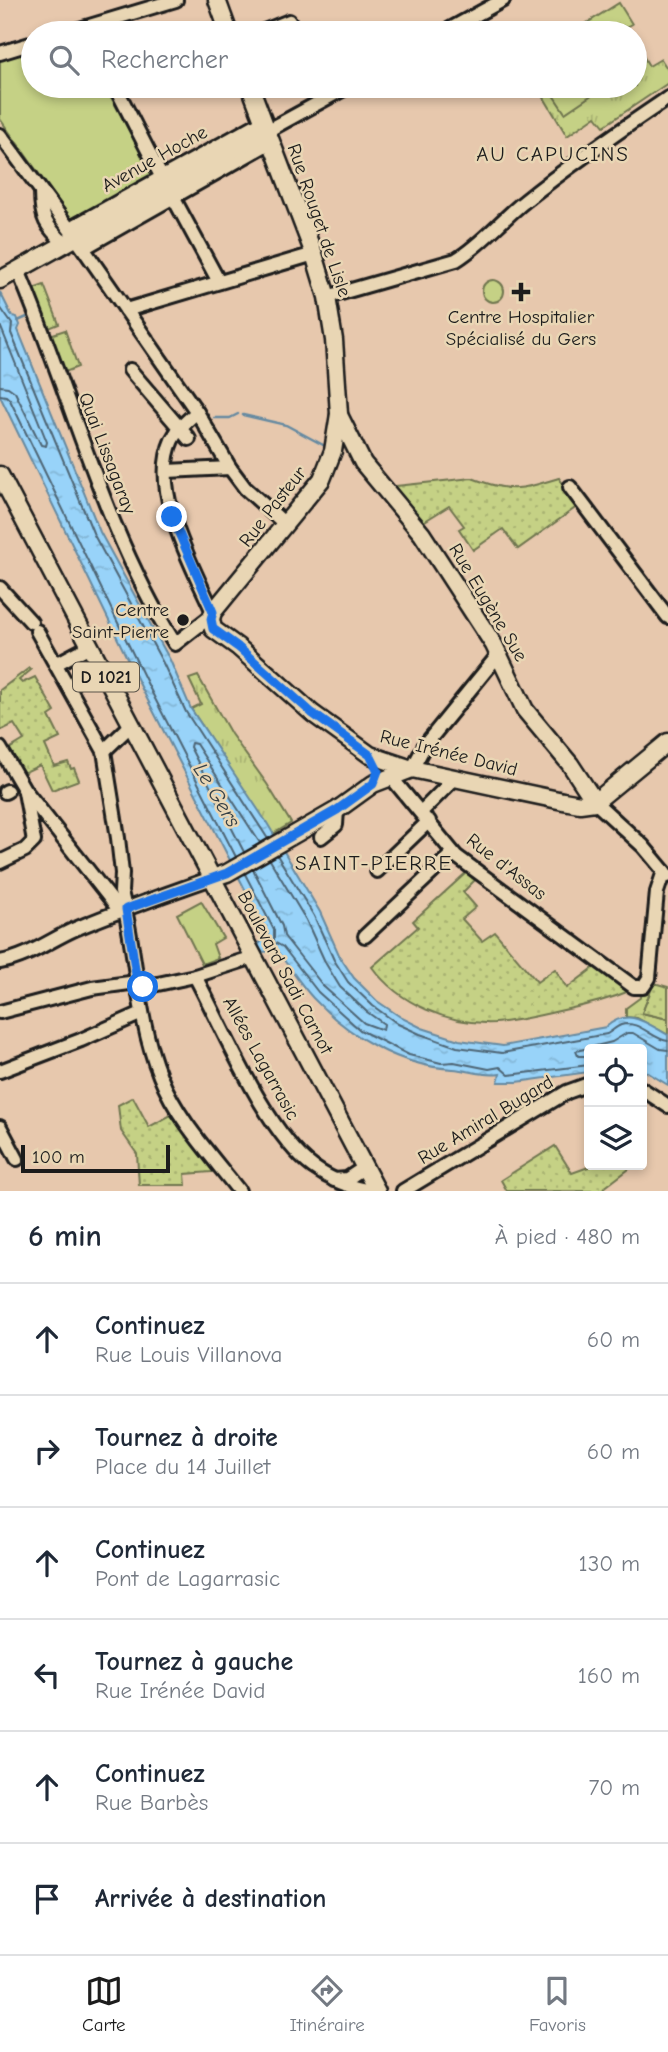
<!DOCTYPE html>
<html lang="fr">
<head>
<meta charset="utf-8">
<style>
	:root { --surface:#fff; --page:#f2f2f3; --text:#1f2937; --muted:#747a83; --line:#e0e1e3; --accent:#1c1c1c }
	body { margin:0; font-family:"Comic Neue",sans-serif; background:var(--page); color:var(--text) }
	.controls { position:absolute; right:21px; bottom:21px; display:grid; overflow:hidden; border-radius:7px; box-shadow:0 4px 10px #0003 }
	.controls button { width:63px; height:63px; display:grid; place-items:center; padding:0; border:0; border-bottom:2px solid var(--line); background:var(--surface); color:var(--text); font:35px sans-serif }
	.scale { position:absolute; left:21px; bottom:18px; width:149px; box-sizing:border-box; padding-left:7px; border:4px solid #1c1c1c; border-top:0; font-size:19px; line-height:24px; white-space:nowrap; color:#1c1c1c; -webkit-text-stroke:5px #e9d6b4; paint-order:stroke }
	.stop { position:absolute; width:21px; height:21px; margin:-16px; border:5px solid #1a73e8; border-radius:50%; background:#fff }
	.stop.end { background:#1a73e8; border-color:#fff; box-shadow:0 2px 7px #0008 }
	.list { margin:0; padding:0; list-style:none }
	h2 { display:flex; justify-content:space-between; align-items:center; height:91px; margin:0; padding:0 28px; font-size:30px }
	h2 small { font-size:23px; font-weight:400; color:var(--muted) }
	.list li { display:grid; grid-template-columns:46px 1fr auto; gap:21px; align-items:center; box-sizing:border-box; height:112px; padding:0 28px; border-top:2px solid var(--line) }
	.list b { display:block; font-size:26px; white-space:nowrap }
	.list p { margin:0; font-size:23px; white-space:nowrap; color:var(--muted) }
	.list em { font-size:23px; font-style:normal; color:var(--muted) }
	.icon { flex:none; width:38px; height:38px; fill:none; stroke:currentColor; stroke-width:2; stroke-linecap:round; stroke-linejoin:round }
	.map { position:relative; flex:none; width:668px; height:1191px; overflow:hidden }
	.search { position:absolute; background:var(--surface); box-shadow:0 4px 10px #0003; left:21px; right:21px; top:21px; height:77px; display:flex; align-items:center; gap:18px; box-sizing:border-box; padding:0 24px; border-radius:38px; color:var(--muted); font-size:26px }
	.sheet { height:763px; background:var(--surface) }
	nav { display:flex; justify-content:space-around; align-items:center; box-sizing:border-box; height:98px; border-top:2px solid var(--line); background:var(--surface); font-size:19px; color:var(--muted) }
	nav a { display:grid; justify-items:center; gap:4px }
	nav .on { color:var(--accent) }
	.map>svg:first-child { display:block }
	.grass { fill:url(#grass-tufts); stroke:#707650; stroke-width:2 }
	.forest { fill:url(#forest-crowns); stroke:#707650; stroke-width:2 }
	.park { fill:#c5d185; stroke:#707650; stroke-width:2 }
	.garden { fill:url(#garden-dots); stroke:#707650; stroke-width:2 }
	.water { fill:url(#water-ripples); stroke:#668aa1; stroke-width:2 }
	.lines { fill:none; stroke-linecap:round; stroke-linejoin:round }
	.shore { stroke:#4e6574; stroke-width:2 }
	.stream { stroke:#668aa1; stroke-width:2.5 }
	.minor-casing { stroke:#1c1c1c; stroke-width:18 }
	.major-casing { stroke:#1c1c1c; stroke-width:21 }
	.minor { stroke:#e9d6b4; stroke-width:12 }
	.major { stroke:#e9d6b4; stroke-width:16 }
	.route { stroke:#1a73e8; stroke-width:9 }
	.poi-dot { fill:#1c1c1c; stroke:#e9d6b4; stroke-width:2.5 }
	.labels { text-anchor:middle; stroke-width:5; stroke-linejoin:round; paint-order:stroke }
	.shield { fill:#e9d6b4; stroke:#5a544a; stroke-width:2 }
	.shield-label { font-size:18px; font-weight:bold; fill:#1c1c1c }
	.street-label { font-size:19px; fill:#1c1c1c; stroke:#e9d6b4 }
	.poi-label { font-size:19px; fill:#1c1c1c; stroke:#e9d6b4 }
	.neighbourhood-label { font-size:21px; letter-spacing:2px; fill:#1c1c1c; stroke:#e9d6b4 }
	.water-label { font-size:21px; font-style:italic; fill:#354148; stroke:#e9d6b4 }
</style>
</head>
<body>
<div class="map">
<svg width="668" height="1191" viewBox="0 0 668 1191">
	<defs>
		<pattern id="grass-tufts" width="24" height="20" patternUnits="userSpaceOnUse" patternTransform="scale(1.75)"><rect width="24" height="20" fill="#c5d185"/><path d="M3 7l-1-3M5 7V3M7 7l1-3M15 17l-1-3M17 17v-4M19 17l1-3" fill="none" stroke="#a9b372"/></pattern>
		<pattern id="forest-crowns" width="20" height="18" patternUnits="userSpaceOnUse" patternTransform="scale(1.75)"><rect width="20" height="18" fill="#c5d185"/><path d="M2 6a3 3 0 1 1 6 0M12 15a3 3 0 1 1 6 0" fill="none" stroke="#a9b372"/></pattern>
		<pattern id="garden-dots" width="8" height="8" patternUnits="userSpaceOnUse" patternTransform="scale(1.75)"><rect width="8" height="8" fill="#c5d185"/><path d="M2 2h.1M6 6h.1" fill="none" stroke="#a9b372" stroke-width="1.8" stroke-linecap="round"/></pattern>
		<pattern id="water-ripples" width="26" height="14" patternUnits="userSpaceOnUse" patternTransform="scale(1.75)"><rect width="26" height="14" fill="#98d3f9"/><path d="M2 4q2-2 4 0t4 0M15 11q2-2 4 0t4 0" fill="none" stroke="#82b5d5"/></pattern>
	</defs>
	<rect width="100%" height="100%" fill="#e7c8ad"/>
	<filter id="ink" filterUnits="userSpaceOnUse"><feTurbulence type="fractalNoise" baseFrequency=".0143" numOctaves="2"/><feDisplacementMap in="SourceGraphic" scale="14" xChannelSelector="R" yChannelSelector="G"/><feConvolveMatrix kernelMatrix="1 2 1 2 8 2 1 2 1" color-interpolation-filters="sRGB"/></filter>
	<g filter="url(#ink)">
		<g class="grass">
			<path d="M619,3l13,21 -6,3 3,6h-58z"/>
			<path d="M635,42l14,24 12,-7 7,11v13l-64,43 -8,-10 -29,20 -27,-45 -8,5 -7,-10h110z"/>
			<circle cx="493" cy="291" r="11"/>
			<path d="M198,676l33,58 36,50 24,39 -18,11 -82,-125 10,-5 -12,-25z"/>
		</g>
		<path class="forest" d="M654,983l-12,30 26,6v16l-31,-17 -11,-1v-9l15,-11 1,-5z"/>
		<g class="park">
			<path d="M33,50v36h72l48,89 -81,45 -72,-101v-59z"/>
			<path d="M547,86h58l-40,27z"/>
			<path d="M44,285l15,39 -15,6 -14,-40z"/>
			<path d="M65,330l13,37 -18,7 -13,-38z"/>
			<path d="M201,901l22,37 -10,6 5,14 -16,6 -25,-50z"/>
		</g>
		<g class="garden">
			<path d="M472,478c39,15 47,12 87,0l19,28 -60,43 -15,-20 -30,21 -14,-21 5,-3 -15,-20 -29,18 -27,-35 3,-3z"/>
			<path d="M29,668l2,2 -12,10 3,3 13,-6 20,35 -6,4 11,22 -15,7 9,21 14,-4 3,7 3,-1 5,12 -27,10 -12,-25 -17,8 -14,-24 15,-9 -10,-16 -14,7v-41z"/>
			<path d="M467,872l8,8 -12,12 13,15 -14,12 20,22 13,-9 42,50 18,-13 12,19 29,-22 36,24c-24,10 -48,16 -73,21 -21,5 -42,10 -64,12 -46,2 -96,-19 -123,-56l46,-40 -5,-6z"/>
			<path d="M654,983l14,4v32l-26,-6z"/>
			<path d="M133,1097l16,30 22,-12 42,57 -28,2 1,11h-47l-2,-31 -16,-23 -3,-26z"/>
			<path d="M555,1146l17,27 22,-8h32l3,4 -29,22h-93l-6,-11z"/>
		</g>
		<path class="water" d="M0,292l12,24 5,1 3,8 -2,5 82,202 70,128 21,49 76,114 53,89 20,45 14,21 23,23 25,17 20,10 37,12 44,6 103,-19c23,-20 40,-4 62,8v50l-26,-16v-20h-53v23l-72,10h-19l2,-8c-16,3 -31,-4 -47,-5 -54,-3 -103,-32 -140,-71 -13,-14 -24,-32 -36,-47l-15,1 -4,-7 10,-11 -125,-243 -143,-295z"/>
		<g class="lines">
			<g class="shore">
				<path d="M0,307l12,17 -1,9 83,202 69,128 23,49 82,127"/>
				<path d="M0,325l47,117 -1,4 -5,-1 -26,-53 -7,-5 -8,-1"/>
				<path d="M0,395l6,1 4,4 139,287 87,170"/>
				<path d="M244,852l-54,-105 1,-4 5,1 64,99"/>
				<path d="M277,855l37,61 20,44 14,22 25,24 25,18 22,10 37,13 45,6 105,-19c5,-3 9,-7 14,-9 17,-6 31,14 47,16"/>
				<path d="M253,869l29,57 2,10 40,51 40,36 19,7 1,-6 -17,-12 -27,-25 -14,-23 -20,-44 -36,-60"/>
				<path d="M245,874l29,56v12l9,5 35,45 42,38 49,25 32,8 13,-1 35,7 11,-2 9,8 80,-10"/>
				<path d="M589,1056h-11l-2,-5 36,-9 15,-9h6l27,16 8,1"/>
			</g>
			<g class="stream">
				<path d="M18,321l9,-4"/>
				<path d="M243,415l43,10 39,21"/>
				<path d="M214,418h16l8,-4"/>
			</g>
			<defs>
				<g id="minor">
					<path d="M66,33l110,-33"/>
					<path d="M259,33l30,-12 7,12"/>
					<path d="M443,33l60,-33"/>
					<path d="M0,53l33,-10"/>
					<path d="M115,86l47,92"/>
					<path d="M267,131l82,-45"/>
					<path d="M0,135l76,103 121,174 33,56 15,20 40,36"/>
					<path d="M41,192c0,27 5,34 24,52"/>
					<path d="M173,197l46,85"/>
					<path d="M76,238v-13l187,-104"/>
					<path d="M76,238l13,7 182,-103"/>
					<path d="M18,270c53,125 85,258 157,374l36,-28"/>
					<path d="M327,297l129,-37c25,-15 45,-40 69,-59 46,-37 94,-70 143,-103"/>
					<path d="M126,310l188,-56"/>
					<path d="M130,370l59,69"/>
					<path d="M197,412c-9,8 -19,16 -25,28 -23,50 21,127 41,172"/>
					<path d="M167,471l63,-3"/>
					<path d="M570,487l98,130"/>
					<path d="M0,588l31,34"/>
					<path d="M37,631l67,120 14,87 4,35 -1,19c16,61 15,125 39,184 17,43 51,79 79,115"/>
					<path d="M56,664l34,-18"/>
					<path d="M0,748l24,41 96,122"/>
					<path d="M104,751l27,-26"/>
					<path d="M412,769l13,-24 74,-91"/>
					<path d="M391,777l65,79 178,131h9l6,-9 8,-86 7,-21"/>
					<path d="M5,792l2,-1"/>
					<path d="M595,802l48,44 25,30"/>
					<path d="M422,811l33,-33"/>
					<path d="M321,837l15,-12 1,-15"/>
					<path d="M0,862l25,-12 9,-9 -9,-49"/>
					<path d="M377,871l52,-50"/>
					<path d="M365,936l88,-83"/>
					<path d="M0,962c27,-4 50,-22 75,-33 45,-19 91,-35 137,-51"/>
					<path d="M195,976c29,54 70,155 118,191 18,13 38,21 59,24"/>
					<path d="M139,988l56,-12 59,-19"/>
					<path d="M0,1012l92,-24 45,-6"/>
					<path d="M0,1071l81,-31 61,-27"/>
					<path d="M642,1089l26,17"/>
					<path d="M0,1127l17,32"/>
					<path d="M334,1180l13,-1 18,-12"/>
					<path d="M403,1191l164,-99 22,-8"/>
				</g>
				<g id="major">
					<path d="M217,0l12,33"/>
					<path d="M250,86l64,168 13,43 7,43 5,74 -6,37 -11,28 -109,133 -2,7 2,10 25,18 74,66 58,42 42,14 151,32 17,3 15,-2"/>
					<path d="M0,280l267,-149"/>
					<path d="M339,415l24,48 59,71 72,111 31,65 45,54 25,38"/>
					<path d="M0,475l377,716"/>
					<path d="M595,802l73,-60"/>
					<path d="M212,878l15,-5 70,-40 40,-23 36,-26 39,-15"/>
				</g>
			</defs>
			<use href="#minor" class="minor-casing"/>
			<use href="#major" class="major-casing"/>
			<use href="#minor" class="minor"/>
			<use href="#major" class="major"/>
		</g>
	</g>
	<g class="lines" filter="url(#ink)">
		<path class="route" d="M143,987l-5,1 -12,-79 101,-36 110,-63 36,-26 5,-13 -8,-16 -58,-42 -74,-66 -25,-18 -2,-10 2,-7 -41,-95"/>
	</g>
	<g class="poi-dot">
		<path d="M517.5 281.5h7v7h7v7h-7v7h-7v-7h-7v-7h7z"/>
		<circle cx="183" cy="620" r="7"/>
	</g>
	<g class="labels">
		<rect class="shield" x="73" y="662.5" width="66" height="29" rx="5"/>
		<g class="shield-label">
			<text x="106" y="683">D 1021</text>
		</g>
		<g class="street-label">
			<text transform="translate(154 158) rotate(-29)" y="7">Avenue Hoche</text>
			<text transform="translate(320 220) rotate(71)" y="7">Rue Rouget de Lisle</text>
			<text transform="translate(108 453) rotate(69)" y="7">Quai Lissagaray</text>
			<text transform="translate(272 506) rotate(-52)" y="7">Rue Pasteur</text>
			<text transform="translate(489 602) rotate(59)" y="7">Rue Eugène Sue</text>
			<text transform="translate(449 752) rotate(14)" y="7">Rue Irénée David</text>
			<text transform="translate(507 866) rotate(38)" y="7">Rue d'Assas</text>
			<text transform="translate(286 972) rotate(62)" y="7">Boulevard Sadi Carnot</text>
			<text transform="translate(262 1058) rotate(61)" y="7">Allées Lagarrasic</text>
			<text transform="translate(485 1119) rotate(-31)" y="7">Rue Amiral Bugard</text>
		</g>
		<g class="poi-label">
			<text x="521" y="323">Centre Hospitalier<tspan x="521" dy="22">Spécialisé du Gers</tspan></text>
			<text x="169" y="616" text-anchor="end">Centre<tspan x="169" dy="22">Saint-Pierre</tspan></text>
		</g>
		<g class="neighbourhood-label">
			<text x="553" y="161">AU CAPUCINS</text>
			<text x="374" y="870">SAINT-PIERRE</text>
		</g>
		<g class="water-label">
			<text transform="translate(217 795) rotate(59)" y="7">Le Gers</text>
		</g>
	</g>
</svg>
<div class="controls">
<button><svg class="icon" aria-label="locate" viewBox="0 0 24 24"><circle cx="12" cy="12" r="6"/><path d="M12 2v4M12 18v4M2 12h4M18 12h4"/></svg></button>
<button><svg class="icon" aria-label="layers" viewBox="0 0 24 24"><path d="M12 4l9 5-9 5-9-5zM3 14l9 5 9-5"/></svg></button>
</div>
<div class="scale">100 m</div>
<div class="stop" style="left:143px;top:987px"></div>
<div class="stop end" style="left:172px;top:517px"></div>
<div class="search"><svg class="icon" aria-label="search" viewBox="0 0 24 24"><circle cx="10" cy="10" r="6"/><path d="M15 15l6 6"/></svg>Rechercher</div>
</div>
<section class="sheet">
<h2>6 min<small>À pied · 480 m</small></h2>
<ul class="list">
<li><svg class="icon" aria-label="ahead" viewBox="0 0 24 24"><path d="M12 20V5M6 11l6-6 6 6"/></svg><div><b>Continuez</b><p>Rue Louis Villanova</p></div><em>60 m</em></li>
<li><svg class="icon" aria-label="right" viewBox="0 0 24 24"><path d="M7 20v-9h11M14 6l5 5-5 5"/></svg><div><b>Tournez à droite</b><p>Place du 14 Juillet</p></div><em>60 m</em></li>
<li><svg class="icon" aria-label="ahead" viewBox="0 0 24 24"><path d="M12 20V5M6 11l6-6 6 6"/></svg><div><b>Continuez</b><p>Pont de Lagarrasic</p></div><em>130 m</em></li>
<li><svg class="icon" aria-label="left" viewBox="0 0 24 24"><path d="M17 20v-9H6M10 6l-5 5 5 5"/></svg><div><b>Tournez à gauche</b><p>Rue Irénée David</p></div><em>160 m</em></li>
<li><svg class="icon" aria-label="ahead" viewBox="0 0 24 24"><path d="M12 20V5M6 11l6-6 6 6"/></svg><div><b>Continuez</b><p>Rue Barbès</p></div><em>70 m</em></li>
<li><svg class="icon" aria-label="arrive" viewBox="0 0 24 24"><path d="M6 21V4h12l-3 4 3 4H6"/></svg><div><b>Arrivée à destination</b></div></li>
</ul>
</section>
<nav>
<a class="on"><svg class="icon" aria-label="map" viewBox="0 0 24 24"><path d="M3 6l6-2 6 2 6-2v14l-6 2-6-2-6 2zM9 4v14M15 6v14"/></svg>Carte</a>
<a><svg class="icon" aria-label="directions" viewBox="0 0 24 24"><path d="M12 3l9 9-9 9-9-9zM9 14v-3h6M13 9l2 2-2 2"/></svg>Itinéraire</a>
<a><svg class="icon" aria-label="saved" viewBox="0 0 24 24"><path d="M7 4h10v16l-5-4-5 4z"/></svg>Favoris</a>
</nav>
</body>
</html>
